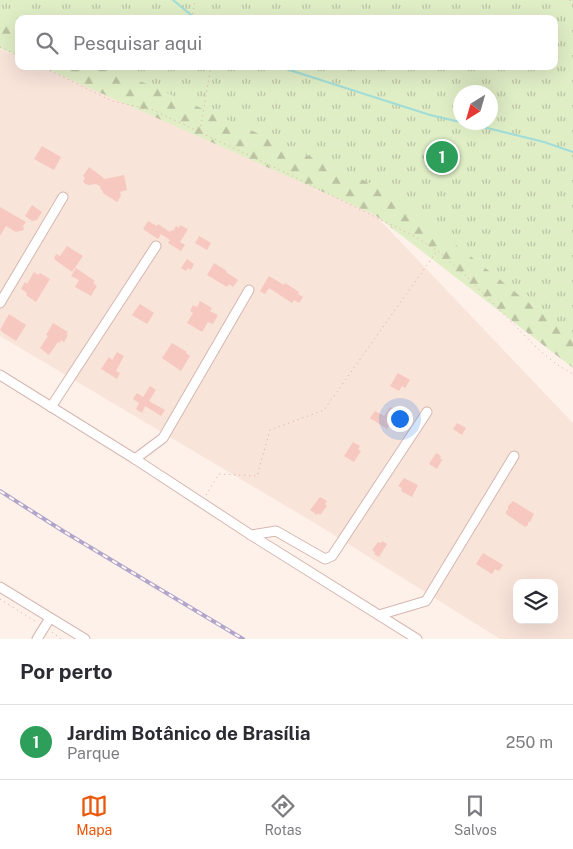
<!DOCTYPE html>
<html lang="pt">
<head>
<meta charset="utf-8">
<style>
	:root { --surface:#fff; --page:#f7f7f7; --text:#2b2b33; --muted:#7c7c81; --line:#e1e1e2; --accent:#ea580c }
	body { margin:0; font-family:"Public Sans",sans-serif; background:var(--page); color:var(--text) }
	.controls { position:absolute; right:15px; bottom:15px; display:grid; overflow:hidden; border-radius:10px; box-shadow:0 5px 20px #0002 }
	.controls button { width:45px; height:45px; display:grid; place-items:center; padding:0; border:0; border-bottom:1px solid var(--line); background:var(--surface); color:var(--text); font:25px sans-serif }
	.compass { position:absolute; left:453px; top:85px; width:45px; height:45px; border-radius:50%; background:var(--surface); box-shadow:0 5px 20px #0002; rotate:217deg }
	.you { position:absolute; left:399px; top:418px; width:18px; height:18px; margin:-12px; border:4px solid #fff; border-radius:50%; background:#1a73e8; box-shadow:0 0 0 8px #1a73e833 }
	.badge { display:grid; place-items:center; width:32px; height:32px; border-radius:50%; background:var(--accent); color:#fff; font-size:16px; font-weight:700 }
	.pin { position:absolute; translate:-50% -50%; border:2px solid #fff; box-shadow:0 1px 5px #0006 }
	.list { margin:0; padding:0; list-style:none }
	h2 { display:flex; justify-content:space-between; align-items:center; height:65px; margin:0; padding:0 20px; font-size:21px }
	h2 small { font-size:16px; font-weight:400; color:var(--muted) }
	.list li { display:grid; grid-template-columns:32px 1fr auto; gap:15px; align-items:center; box-sizing:border-box; height:75px; padding:0 20px; border-top:1px solid var(--line) }
	.list b { display:block; font-size:19px; white-space:nowrap }
	.list p { margin:0; font-size:16px; white-space:nowrap; color:var(--muted) }
	.list em { font-size:16px; font-style:normal; color:var(--muted) }
	.icon { flex:none; width:28px; height:28px; fill:none; stroke:currentColor; stroke-width:2; stroke-linecap:round; stroke-linejoin:round }
	.map { position:relative; flex:none; width:573px; height:639px; overflow:hidden }
	.search { position:absolute; background:var(--surface); box-shadow:0 5px 20px #0002; left:15px; right:15px; top:15px; height:55px; display:flex; align-items:center; gap:12px; box-sizing:border-box; padding:0 18px; border-radius:10px; color:var(--muted); font-size:19px }
	.sheet { height:140px; background:var(--surface) }
	nav { display:flex; justify-content:space-around; align-items:center; box-sizing:border-box; height:70px; border-top:1px solid var(--line); background:var(--surface); font-size:14px; color:var(--muted) }
	nav a { display:grid; justify-items:center; gap:2px }
	nav .on { color:var(--accent) }
	.map>svg:first-child { display:block }
	.residential { fill:#f9e4da; fill-rule:evenodd }
	.forest { fill:url(#forest-firs); fill-rule:evenodd }
	.park { fill:url(#park-tufts); fill-rule:evenodd }
	.lines { fill:none; stroke-linecap:round; stroke-linejoin:round }
	.stream { stroke:#a1ddd8; stroke-width:2 }
	.building { fill:#f6c8bf }
	.minor-casing { stroke:#d5b7b0; stroke-width:11 }
	.path { stroke:#dcaaa1; stroke-width:1; stroke-dasharray:1 4; stroke-linecap:butt }
	.minor { stroke:#fff; stroke-width:9 }
	.rail-casing { stroke:#b1a5cb; stroke-width:4 }
	.rail { stroke:#fff7f2; stroke-width:2; stroke-dasharray:5.5; stroke-linecap:butt }
</style>
</head>
<body>
<div class="map">
<svg width="573" height="639" viewBox="0 0 573 639">
	<defs>
		<pattern id="forest-firs" width="22" height="20" patternUnits="userSpaceOnUse" patternTransform="scale(1.25)"><rect width="22" height="20" fill="#e0eec6"/><path d="M5 1l3.5 6h-7zM16 11l3.5 6h-7z" fill="#bbc3a3"/></pattern>
		<pattern id="park-tufts" width="24" height="20" patternUnits="userSpaceOnUse" patternTransform="scale(1.25)"><rect width="24" height="20" fill="#e0eec6"/><path d="M3 7l-1-3M5 7V3M7 7l1-3M15 17l-1-3M17 17v-4M19 17l1-3" fill="none" stroke="#bbc3a3"/></pattern>
	</defs>
	<rect width="100%" height="100%" fill="#fef1ea"/>
	<path class="residential" d="M0,49l19,8v9h19l252,102 85,47 198,208v216h-73l-182,-114 -318,-189zM517,583h37v37h-37z"/>
	<path class="forest" d="M0,0h535l38,25v343l-198,-153 -335,-149h514v-47h-535v38l-19,-9zM460,92h30v30h-30z"/>
	<path class="park" d="M0,0h573v338l-183,-146 -284,-126h448v-47h-535v9l-19,-9zM460,92h30v30h-30z"/>
	<g class="lines">
		<g class="stream">
			<path d="M173,0l23,19"/>
			<path d="M277,66l153,49 30,7"/>
			<path d="M463,122l81,20 29,10"/>
		</g>
	</g>
	<g class="building">
		<path d="M42,146l19,11 -7,13 -20,-11z"/>
		<path d="M89,167l16,12 19,-4 3,15 -7,2 1,4 -4,6 -14,-9 -1,-3h-1l-1,-4 -4,-2 -8,1 -5,-3 2,-4 -2,-2z"/>
		<path d="M32,205l10,7 -5,8 -5,1 -7,-5z"/>
		<path d="M0,207l26,15 -3,4 1,4 -8,2 -10,-6 -6,10z"/>
		<path d="M148,221l9,5 1,-2 12,8 1,-2 2,1 3,-5 3,2 1,-3 8,4 -8,13 5,3 -4,6 -13,-8 2,-3 -9,-6 -3,5 -15,-10z"/>
		<path d="M199,236l12,7 -4,7 -12,-7z"/>
		<path d="M67,246l16,10 -11,16 -18,-13 2,-5 4,2z"/>
		<path d="M187,259l7,5 -3,6 -3,-2 -2,3 -5,-3z"/>
		<path d="M214,263l13,8 -1,1 12,8 -5,7 -4,-3 -2,3 -20,-12z"/>
		<path d="M76,268l19,13 -2,2 4,3 -6,10 -16,-9 4,-7 -8,-4z"/>
		<path d="M34,272l4,3 2,-2 10,6 -14,23 -10,-7 1,-2 -6,-4 4,-7 2,2z"/>
		<path d="M269,276l15,9 1,-2 14,9 -1,2 5,3 -4,6 -5,-3 -2,3 -23,-15 -4,6 -5,-3z"/>
		<path d="M200,301l12,7 -2,3 8,4 -5,9 -5,-2 -6,10 -15,-9 6,-10 -3,-2 3,-6 4,2z"/>
		<path d="M140,304l14,9 -7,11 -15,-9z"/>
		<path d="M9,314l17,11 -10,16 -14,-9v-1l-2,-1z"/>
		<path d="M53,323l15,9 -2,2 2,1 -4,7 -3,-2 -1,3 -2,-1 -9,13 -9,-7 8,-12 -2,-1z"/>
		<path d="M172,343l15,9 -1,1 4,3 -9,15 -19,-13z"/>
		<path d="M117,352l7,4 -8,15 4,2 -3,6 -16,-10 8,-12 3,3z"/>
		<path d="M398,373l12,7 -5,8 -3,-2 -3,5 -9,-5z"/>
		<path d="M150,386l6,4 -7,11 16,9 -4,6 -16,-10 -3,7 -6,-4 3,-6 -6,-4 4,-6 6,4z"/>
		<path d="M390,407l5,2 -5,9 3,2 -6,9 -17,-11 5,-7 9,5z"/>
		<path d="M457,423l9,5 -4,7 -9,-6z"/>
		<path d="M353,442l7,4 -2,3 3,2 -7,11 -10,-6z"/>
		<path d="M436,453l5,3 -1,2 2,2 -5,9 -8,-5z"/>
		<path d="M404,478l14,7 -6,12 -11,-6 1,-3 -4,-2z"/>
		<path d="M320,497l7,4 -2,3 2,2 -7,9 -2,-2 -1,2 -7,-5z"/>
		<path d="M513,501l21,13 -2,4 -1,3 -3,2v2l-3,2 -19,-13v-3l2,-1v-4z"/>
		<path d="M382,541l5,3 -8,13 -5,-3 1,-2 -3,-2 6,-8 3,1z"/>
		<path d="M483,553l20,12 -4,6 -4,-2 -3,5 -16,-10z"/>
	</g>
	<g class="lines">
		<defs>
			<g id="minor">
				<path d="M0,303l63,-106"/>
				<path d="M0,375l135,84 116,76 166,104"/>
				<path d="M51,407l105,-161"/>
				<path d="M135,459l28,-21 86,-148"/>
				<path d="M251,535l25,-4 49,28 7,-3 95,-144"/>
				<path d="M0,587l85,52"/>
				<path d="M379,615l47,-14 88,-145"/>
				<path d="M37,639l13,-21"/>
			</g>
		</defs>
		<use href="#minor" class="minor-casing"/>
		<g class="path">
			<path d="M570,0l3,5"/>
			<path d="M192,19l3,-19"/>
			<path d="M0,47l19,9"/>
			<path d="M41,66l71,35 41,9 129,61 132,65 24,15 25,22 74,75 19,16 17,10"/>
			<path d="M200,131l11,-65"/>
			<path d="M206,495l13,-21 38,2 13,-46 54,-20 113,-159"/>
			<path d="M0,599l38,24"/>
			<path d="M52,632l9,7"/>
		</g>
		<use href="#minor" class="minor"/>
		<defs>
			<path id="rail" d="M0,491l63,40 180,108"/>
		</defs>
		<use href="#rail" class="rail-casing"/>
		<use href="#rail" class="rail"/>
	</g>
</svg>
<div class="controls">
<button><svg class="icon" aria-label="layers" viewBox="0 0 24 24"><path d="M12 4l9 5-9 5-9-5zM3 14l9 5 9-5"/></svg></button>
</div>
<svg class="compass" viewBox="-18 -18 36 36"><path d="M0-13l5 13h-10z" fill="#e53935"/><path d="M0 13l5-13h-10z" fill="#7c7c81"/></svg>
<div class="you"></div>
<div class="pin badge" style="left:442px;top:157px;background:#2e9e5b">1</div>
<div class="search"><svg class="icon" aria-label="search" viewBox="0 0 24 24"><circle cx="10" cy="10" r="6"/><path d="M15 15l6 6"/></svg>Pesquisar aqui</div>
</div>
<section class="sheet">
<h2>Por perto<small></small></h2>
<ul class="list">
<li><span class="badge" style="background:#2e9e5b">1</span><div><b>Jardim Botânico de Brasília</b><p>Parque</p></div><em>250 m</em></li>
</ul>
</section>
<nav>
<a class="on"><svg class="icon" aria-label="map" viewBox="0 0 24 24"><path d="M3 6l6-2 6 2 6-2v14l-6 2-6-2-6 2zM9 4v14M15 6v14"/></svg>Mapa</a>
<a><svg class="icon" aria-label="directions" viewBox="0 0 24 24"><path d="M12 3l9 9-9 9-9-9zM9 14v-3h6M13 9l2 2-2 2"/></svg>Rotas</a>
<a><svg class="icon" aria-label="saved" viewBox="0 0 24 24"><path d="M7 4h10v16l-5-4-5 4z"/></svg>Salvos</a>
</nav>
</body>
</html>
